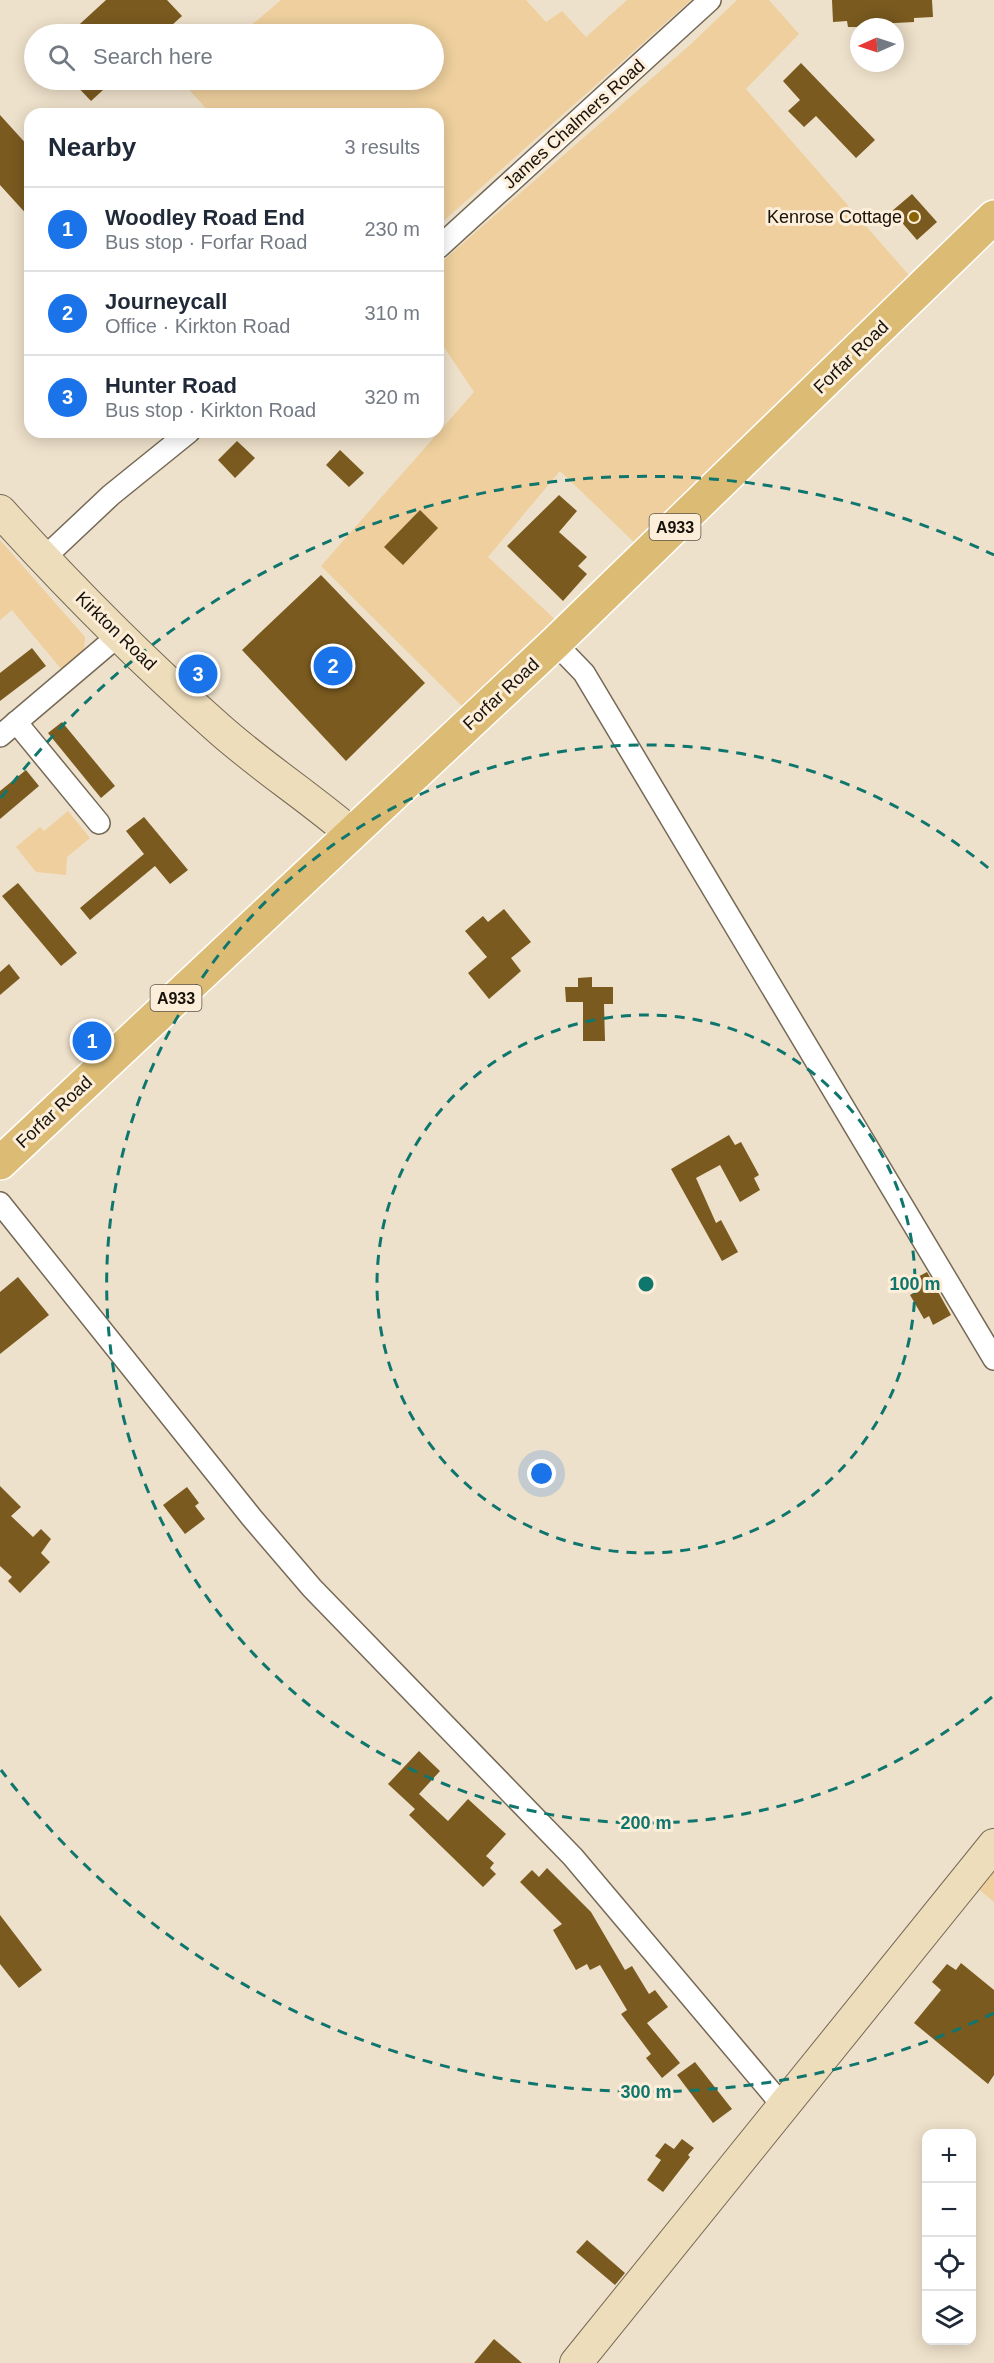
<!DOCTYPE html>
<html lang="en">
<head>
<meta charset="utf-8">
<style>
	:root { --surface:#fff; --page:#f2f2f3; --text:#1f2937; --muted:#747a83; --line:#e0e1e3; --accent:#1a73e8 }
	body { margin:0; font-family:Helvetica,sans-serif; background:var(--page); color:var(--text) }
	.controls { position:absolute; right:18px; bottom:18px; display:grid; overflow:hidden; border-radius:12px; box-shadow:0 3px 15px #0003 }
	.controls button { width:54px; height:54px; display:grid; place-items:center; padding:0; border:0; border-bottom:2px solid var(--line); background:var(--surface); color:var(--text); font:30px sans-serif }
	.compass { position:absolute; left:850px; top:18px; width:54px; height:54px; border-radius:50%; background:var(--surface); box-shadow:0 3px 15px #0003; rotate:267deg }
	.you { position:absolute; left:542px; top:1474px; width:21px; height:21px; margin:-15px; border:4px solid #fff; border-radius:50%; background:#1a73e8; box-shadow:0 0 0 9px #1a73e833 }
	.badge { display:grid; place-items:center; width:39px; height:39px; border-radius:50%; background:var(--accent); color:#fff; font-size:20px; font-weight:700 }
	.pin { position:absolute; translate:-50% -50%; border:3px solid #fff; box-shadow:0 2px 6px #0006 }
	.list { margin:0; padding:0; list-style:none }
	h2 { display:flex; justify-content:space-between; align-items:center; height:78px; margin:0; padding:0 24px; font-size:26px }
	h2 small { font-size:20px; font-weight:400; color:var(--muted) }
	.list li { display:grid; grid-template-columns:39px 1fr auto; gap:18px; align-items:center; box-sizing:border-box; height:84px; padding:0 24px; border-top:2px solid var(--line) }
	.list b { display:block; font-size:22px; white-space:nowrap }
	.list p { margin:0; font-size:20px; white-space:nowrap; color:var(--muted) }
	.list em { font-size:20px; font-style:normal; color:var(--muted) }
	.icon { flex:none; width:33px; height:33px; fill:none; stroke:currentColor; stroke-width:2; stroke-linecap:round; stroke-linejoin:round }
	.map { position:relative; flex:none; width:994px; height:2363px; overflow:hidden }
	.search { position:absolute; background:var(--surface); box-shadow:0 3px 15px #0003; left:24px; top:24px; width:420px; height:66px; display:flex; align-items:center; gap:15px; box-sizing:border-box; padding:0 21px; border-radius:33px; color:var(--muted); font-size:22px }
	.panel { position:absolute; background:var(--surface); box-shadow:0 3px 15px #0003; left:24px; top:108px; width:420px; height:330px; border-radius:18px }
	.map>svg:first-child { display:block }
	.green { fill:#eecf9d }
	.building { fill:#7a5a1f }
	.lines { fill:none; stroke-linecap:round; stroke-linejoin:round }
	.street-casing { stroke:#756956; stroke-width:24 }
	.secondary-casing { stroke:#756956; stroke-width:34 }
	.primary-casing { stroke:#fff; stroke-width:36 }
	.street { stroke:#fff; stroke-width:21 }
	.secondary { stroke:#edddba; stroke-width:32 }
	.primary { stroke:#dcbb74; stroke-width:33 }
	.ring { fill:none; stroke:#0f766e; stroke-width:3; stroke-dasharray:10 8 }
	.poi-dot { fill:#8b6303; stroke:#fceed8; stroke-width:2 }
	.labels { text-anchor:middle; stroke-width:6; stroke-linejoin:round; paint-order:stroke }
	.shield { fill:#fceed8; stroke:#5c5448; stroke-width:1.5 }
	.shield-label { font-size:16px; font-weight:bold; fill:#17120b }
	.street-label { font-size:18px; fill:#17120b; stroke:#fceed8 }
	.poi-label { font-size:18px; fill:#17120b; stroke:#fceed8; text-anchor:end }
	.centre { fill:#0f766e; stroke:#fceed8; stroke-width:3 }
	.ring-label { font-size:18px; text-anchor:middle; font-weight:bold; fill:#0f766e; stroke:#fceed8; stroke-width:6; stroke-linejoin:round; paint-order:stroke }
</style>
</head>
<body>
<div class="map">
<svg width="994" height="2363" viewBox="0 0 994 2363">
	<rect width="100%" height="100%" fill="#eee1cb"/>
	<g class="green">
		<path d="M281,0h245l20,22 16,-11 24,26 41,-37h64l-253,226v-112h-227l-27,-30 5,-4h245v-46h-193z"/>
		<path d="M737,0h32l30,34 -53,55 169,193 -276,265 -79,-76 -72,86 72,67 -97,83 -142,-141 153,-174 -36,-54v-73l253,-221z"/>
		<path d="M0,540l85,97 -1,15 -22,18 -50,-60 -12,10z"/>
		<path d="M68,811l22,27 -23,19 -1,18 -30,-3 -20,-25 24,-20 4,4z"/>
		<path d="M994,1863v39l-19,-16z"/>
	</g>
	<g class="building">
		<path d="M106,0h61l15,16 -20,18h-93z"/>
		<path d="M832,0h100l1,17 -19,1v4l-38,2v3h-28l-1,-6 -14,1z"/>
		<path d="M801,63l74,77 -19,18 -40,-42 -12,11 -16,-16 12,-11 -17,-19z"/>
		<path d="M71,80h43l-23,21z"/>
		<path d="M0,115l30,33v70l-30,-33z"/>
		<path d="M912,194l25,28 -20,18 -25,-29z"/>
		<path d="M237,441l18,17 -20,20 -17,-18z"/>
		<path d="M340,450l24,23 -15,14 -23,-22z"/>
		<path d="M559,495l18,16 -18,21 28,25 -9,9 9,8 -24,27 -56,-55z"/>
		<path d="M420,510l18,18 -35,37 -19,-18z"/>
		<path d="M321,575l104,108 -79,78 -104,-111z"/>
		<path d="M32,648l14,18 -46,35v-28z"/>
		<path d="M62,722l53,64 -14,12 -53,-65z"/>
		<path d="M26,770l13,16 -39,33v-28z"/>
		<path d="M144,817l44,53 -18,14 -15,-18 -65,54 -10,-12 64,-54 -18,-23z"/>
		<path d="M18,883l59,70 -16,13 -59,-70z"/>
		<path d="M504,909l27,33 -20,16 10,13 -32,28 -21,-26 19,-16 -22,-26 18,-15 5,6z"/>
		<path d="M9,964l11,14 -20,17v-23z"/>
		<path d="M592,977v10h21v17h-9l1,37h-22v-39h-17l-1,-15h13v-9z"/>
		<path d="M729,1135l6,10 6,-3 18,33 -5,3 6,12 -20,12 -20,-37 -24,13 20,45 5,-3 17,32 -16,9 -51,-92z"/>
		<path d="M927,1272l24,43 -18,10 -4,-9 -5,3 -14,-24 8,-5 -6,-10z"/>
		<path d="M18,1277l31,38 -49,39v-62z"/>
		<path d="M0,1486l21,21 -10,9 22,21 8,-8 10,10 -10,14 9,9 -30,31 -12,-12 4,-4 -12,-11z"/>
		<path d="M187,1487l12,16 -4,3 10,13 -20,15 -22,-29z"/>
		<path d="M419,1751l21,20 -21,23 29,27 20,-22 38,35 -20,22 8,7 -4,5 6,6 -13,13 -74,-72 6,-6 -27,-25z"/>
		<path d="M547,1868l44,44 34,58 7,-4 17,28 6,-4 13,17 -21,16 33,40 -18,15 -16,-20 5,-4 -30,-40 6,-4 -27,-45 -10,5 -3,-6 -11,6 -23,-40 9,-6 -42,-42 12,-12 7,7z"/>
		<path d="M0,1915l42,55 -23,18 -19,-24z"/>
		<path d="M961,1963l33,27v85l-6,9 -74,-61 27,-33 -9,-8 15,-18 9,6z"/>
		<path d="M695,2062l37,47 -19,14 -36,-48z"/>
		<path d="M682,2139l12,9 -6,7 2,2 -27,35 -16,-12 14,-20 -6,-4 10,-13 9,6z"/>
		<path d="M587,2240l38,33 -10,12 -39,-33z"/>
		<path d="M494,2339l28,24h-48z"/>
	</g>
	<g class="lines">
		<defs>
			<g id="street">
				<path d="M438,248l272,-248"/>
				<path d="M43,559l68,-64 78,-63"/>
				<path d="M555,643l29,30 410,686"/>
				<path d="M16,722l83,101"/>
				<path d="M0,736l119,-101"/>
				<path d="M0,1203l252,315 60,70 261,269 210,249"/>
			</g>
			<g id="secondary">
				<path d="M0,511c68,75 140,148 216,215 43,39 92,70 136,108"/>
				<path d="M576,2363l418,-518"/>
			</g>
			<path id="primary" d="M0,1163l555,-520 439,-426"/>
		</defs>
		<use href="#street" class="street-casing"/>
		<use href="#secondary" class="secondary-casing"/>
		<use href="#primary" class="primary-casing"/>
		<use href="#street" class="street"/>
		<use href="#secondary" class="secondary"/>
		<use href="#primary" class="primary"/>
	</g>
	<g class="ring">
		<circle cx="646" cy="1284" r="269"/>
		<path d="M992 1697A539 539 0 1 1 992 871"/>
		<path d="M994 2013A808 808 0 0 1 1 1770M1 798A808 808 0 0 1 994 555"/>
	</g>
	<circle class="poi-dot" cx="914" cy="217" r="6"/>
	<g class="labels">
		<g class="shield">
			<rect x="649.5" y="514" width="51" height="26" rx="4.5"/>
			<rect x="150.5" y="985" width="51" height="26" rx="4.5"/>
		</g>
		<g class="shield-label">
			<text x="675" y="533">A933</text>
			<text x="176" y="1004">A933</text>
		</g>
		<g class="street-label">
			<text transform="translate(574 124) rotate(-42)" y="6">James Chalmers Road</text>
			<text transform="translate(851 357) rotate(-44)" y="6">Forfar Road</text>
			<text transform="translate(116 631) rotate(44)" y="6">Kirkton Road</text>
			<text transform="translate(501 694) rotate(-43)" y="6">Forfar Road</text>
			<text transform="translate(54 1112) rotate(-43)" y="6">Forfar Road</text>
		</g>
		<g class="poi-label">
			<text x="902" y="223">Kenrose Cottage</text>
		</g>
	</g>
	<circle cx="646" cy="1284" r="9" class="centre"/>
	<g class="ring-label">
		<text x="915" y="1290">100 m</text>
		<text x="646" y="1829">200 m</text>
		<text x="646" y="2098">300 m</text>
	</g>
</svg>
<div class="controls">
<button>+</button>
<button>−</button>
<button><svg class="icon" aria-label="locate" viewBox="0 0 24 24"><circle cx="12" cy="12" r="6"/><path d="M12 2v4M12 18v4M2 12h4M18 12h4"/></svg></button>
<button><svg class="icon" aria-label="layers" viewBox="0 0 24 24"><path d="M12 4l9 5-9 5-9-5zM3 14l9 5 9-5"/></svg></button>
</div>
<svg class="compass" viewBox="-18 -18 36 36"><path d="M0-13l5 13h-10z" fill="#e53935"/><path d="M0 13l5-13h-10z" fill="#747a83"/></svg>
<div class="you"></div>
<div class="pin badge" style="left:92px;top:1041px">1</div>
<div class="pin badge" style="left:333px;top:666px">2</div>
<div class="pin badge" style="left:198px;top:674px">3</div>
<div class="search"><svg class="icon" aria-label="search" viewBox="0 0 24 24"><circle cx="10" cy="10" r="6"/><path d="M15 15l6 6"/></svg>Search here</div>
<section class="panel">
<h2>Nearby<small>3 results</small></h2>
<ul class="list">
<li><span class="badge">1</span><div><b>Woodley Road End</b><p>Bus stop · Forfar Road</p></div><em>230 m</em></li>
<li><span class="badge">2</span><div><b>Journeycall</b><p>Office · Kirkton Road</p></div><em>310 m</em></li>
<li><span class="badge">3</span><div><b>Hunter Road</b><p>Bus stop · Kirkton Road</p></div><em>320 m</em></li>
</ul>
</section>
</div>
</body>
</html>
